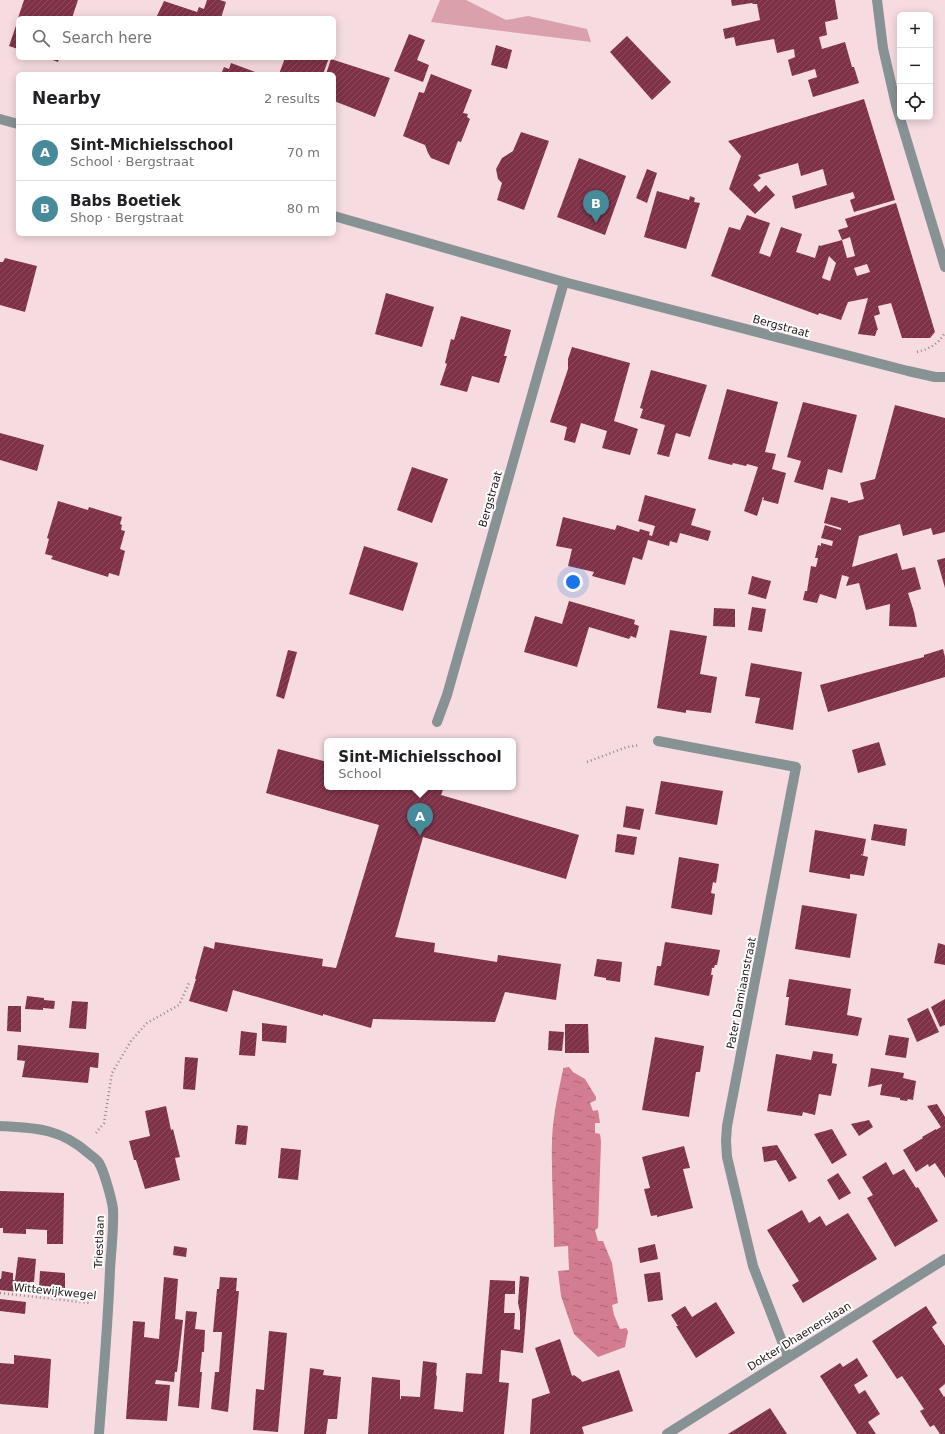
<!DOCTYPE html>
<html lang="en">
<head>
<meta charset="utf-8">
<style>
	:root { --surface:#fff; --page:#f6f6f6; --text:#202124; --muted:#757577; --line:#e0e0e0; --accent:#478a99 }
	body { margin:0; font-family:"DejaVu Sans",sans-serif; background:var(--page); color:var(--text) }
	.controls { position:absolute; right:12px; top:12px; display:grid; overflow:hidden; border-radius:6px; box-shadow:0 2px 10px #0003 }
	.controls button { width:36px; height:36px; display:grid; place-items:center; padding:0; border:0; border-bottom:1px solid var(--line); background:var(--surface); color:var(--text); font:20px sans-serif }
	.you { position:absolute; left:573px; top:582px; width:14px; height:14px; margin:-10px; border:3px solid #fff; border-radius:50%; background:#1a73e8; box-shadow:0 0 0 6px #1a73e833 }
	.badge { display:grid; place-items:center; width:26px; height:26px; border-radius:50%; background:var(--accent); color:#fff; font-size:13px; font-weight:700 }
	.pin { position:absolute; translate:-50% -33px; filter:drop-shadow(0 1px 2px #0008) }
	.pin::after { content:''; position:absolute; top:21px; width:14px; height:12px; background:inherit; clip-path:polygon(0 0,100% 0,50% 100%) }
	.popup { position:absolute; left:324px; top:738px; width:192px; height:52px; box-sizing:border-box; display:grid; place-content:center; border-radius:6px; background:var(--surface); filter:drop-shadow(0 1px 3px #0005); font-size:13px; white-space:nowrap; color:var(--muted) }
	.popup b { font-size:15px; color:var(--text) }
	.popup::after { content:''; position:absolute; left:50%; top:100%; margin-left:-8px; border:8px solid transparent; border-top-color:var(--surface) }
	.list { margin:0; padding:0; list-style:none }
	h2 { display:flex; justify-content:space-between; align-items:center; height:52px; margin:0; padding:0 16px; font-size:17px }
	h2 small { font-size:13px; font-weight:400; color:var(--muted) }
	.list li { display:grid; grid-template-columns:26px 1fr auto; gap:12px; align-items:center; box-sizing:border-box; height:56px; padding:0 16px; border-top:1px solid var(--line) }
	.list b { display:block; font-size:15px; white-space:nowrap }
	.list p { margin:0; font-size:13px; white-space:nowrap; color:var(--muted) }
	.list em { font-size:13px; font-style:normal; color:var(--muted) }
	.icon { flex:none; width:22px; height:22px; fill:none; stroke:currentColor; stroke-width:2; stroke-linecap:round; stroke-linejoin:round }
	.map { position:relative; flex:none; width:945px; height:1434px; overflow:hidden }
	.search { position:absolute; background:var(--surface); box-shadow:0 2px 10px #0003; left:16px; top:16px; width:320px; height:44px; display:flex; align-items:center; gap:10px; box-sizing:border-box; padding:0 14px; border-radius:6px; color:var(--muted); font-size:15px }
	.panel { position:absolute; background:var(--surface); box-shadow:0 2px 10px #0003; left:16px; top:72px; width:320px; height:164px; border-radius:6px }
	.map>svg:first-child { display:block }
	.green { fill:#daa0ac }
	.water { fill:url(#water-ripples) }
	.building { fill:url(#building-hatch); fill-rule:evenodd }
	.lines { fill:none; stroke-linecap:round; stroke-linejoin:round }
	.path { stroke:#9a868a; stroke-width:2.5; stroke-dasharray:1 3; stroke-linecap:butt }
	.minor { stroke:#879295; stroke-width:10 }
	.labels { text-anchor:middle; stroke-width:4; stroke-linejoin:round; paint-order:stroke }
	.street-label { font-size:11px; fill:#211719; stroke:#fff }
</style>
</head>
<body>
<div class="map">
<svg width="945" height="1434" viewBox="0 0 945 1434">
	<defs>
		<pattern id="water-ripples" width="26" height="14" patternUnits="userSpaceOnUse"><rect width="26" height="14" fill="#d37d90"/><path d="M2 4q2-2 4 0t4 0M15 11q2-2 4 0t4 0" fill="none" stroke="#ab6575"/></pattern>
		<pattern id="building-hatch" width="6" height="6" patternUnits="userSpaceOnUse"><rect width="6" height="6" fill="#7f3147"/><path d="M-1 1l2-2M0 6l6-6M5 7l2-2" fill="none" stroke="#8b4c5e"/></pattern>
	</defs>
	<rect width="100%" height="100%" fill="#f6dbe0"/>
	<path class="green" d="M440,0h26l40,20 22,-4 59,13 4,13 -160,-20z"/>
	<path class="water" d="M569,1067l4,5 12,7 11,18v3l-6,3 3,8 5,-1 2,13h-5v10l5,1 1,8 -3,86 -3,2 3,11h5l9,22 6,40 -6,2 2,10 6,14 6,-1 2,3 -3,16 -27,10 -24,-23 -13,-38 -3,-25 11,-1 -1,-24 -14,1c0,-36 -3,-72 -2,-107 1,-24 6,-47 11,-70v-2z"/>
	<g class="building">
		<path d="M24,0h54l-6,18h-54z"/>
		<path d="M207,0h13l6,2 -5,16h-65l8,-17 33,11 2,-5 5,2z"/>
		<path d="M731,0h104l3,19 -13,3 2,13 -8,2 3,12 23,-7 7,25h2l5,16 -46,14 -5,-17 9,-3 -2,-8 -23,7 -4,-16 7,-3 -1,-8 -17,4 -3,-14 -38,7 -2,-9 -9,2 -2,-10 37,-9 -3,-16h-4l-1,-1 -20,3z"/>
		<path d="M18,20v29l-9,-3z"/>
		<path d="M409,34l16,6 -8,20 12,5 -6,17 -29,-11z"/>
		<path d="M627,36l44,46 -19,18 -42,-48z"/>
		<path d="M496,45l16,5 -5,19 -16,-4z"/>
		<path d="M47,58h12l-1,4z"/>
		<path d="M285,58h44l-6,16h-44z"/>
		<path d="M331,59l59,19 -15,39 -41,-16 1,-12 -1,-1v-14h-8z"/>
		<path d="M231,63l30,11h-40l3,-7 5,2z"/>
		<path d="M431,74l41,16 -9,23 5,1 -1,3 3,2 -9,23 -3,-1 -9,24 -18,-7 -3,-5 -3,-8 -22,-9 16,-44 5,1z"/>
		<path d="M864,99l31,101 -41,12 -4,-12 5,-2 -2,-6 -58,17 -3,-13 35,-11 -4,-16 -22,7 -3,-13 -40,12 3,3 -8,7 6,7 7,-7 9,10 -20,19 -26,-25 12,-33 -13,-15z"/>
		<path d="M521,132l28,9 -25,69 -27,-10 5,-17 -4,-4 -2,-10 6,-11 11,-7z"/>
		<path d="M579,158l47,18 -21,59 -48,-18z"/>
		<path d="M647,169l10,4 -10,30 -11,-5z"/>
		<path d="M657,191l32,9 1,-4 5,2 -1,4 6,1 -14,46 -42,-12z"/>
		<path d="M896,203l39,129 -5,6h-28l-11,-35 -13,3 2,8 -6,2 4,14h-1l-2,6 -17,-2 10,-36 -20,4 -7,18 -22,-7 -1,2 -107,-39 18,-49 11,3 7,-15 23,8 -11,30 11,4 11,-30 21,7 -6,18 19,6 4,-13 1,1 22,-6 -4,-10 10,-3 -3,-8zM850,237l5,19 -8,2 -5,-18zM829,256l7,7 -6,18 -8,-3zM867,264l3,8 -13,4 -3,-8z"/>
		<path d="M5,258l32,8 -12,46 -25,-7v-43h3z"/>
		<path d="M386,293l48,14 -12,40 -47,-13z"/>
		<path d="M461,316l50,14 -7,26h3l-8,27 -27,-7 -5,16 -27,-7 7,-21 -2,-1 6,-24 3,1z"/>
		<path d="M572,347l58,16 -16,58 24,8 -8,26 -28,-7 5,-17 -26,-8 -6,20 -11,-3 3,-13 -17,-5 18,-53v-10z"/>
		<path d="M651,370l56,15 -17,52 -14,-4 -7,24 -12,-3 8,-29 -25,-7 3,-9 -3,-1z"/>
		<path d="M727,389l51,13 -13,50 11,2 -4,15 14,4 -8,31 -15,-4 1,-2 -1,-1 -6,19 -13,-5 14,-44 -11,-3 -1,2 -13,-3 -1,2 -24,-6z"/>
		<path d="M803,402l54,13 -15,58 -14,-4 -5,21 -29,-8 7,-21 -14,-4z"/>
		<path d="M895,405l50,13v114l-12,3 -2,-7 -28,8 -3,-12 -41,12 -7,31 45,-14 5,17 13,-3 6,22 -13,4 6,19 3,15 -28,-1 1,-22 -24,6 -7,-27 -13,3 3,-9 -7,-2 -6,24 -16,-5 -3,9 -14,-3 2,-9h2l4,-25 5,1 2,-9h-3l3,-13 3,1v-3l11,3 1,-5 -12,-3 4,-13 16,5v-2l-17,-5 7,-26 17,4v2l16,-4 -4,-16 15,-4z"/>
		<path d="M0,433l44,12 -7,26 -37,-11z"/>
		<path d="M412,467l36,12 -16,44 -35,-13z"/>
		<path d="M645,495l51,14 -5,16 20,6 -3,10 -28,-8 -3,10 -7,-2 -1,5 -21,-6 -6,20 -9,-3 -8,28 -33,-9 2,-4 -26,-6 4,-17 -16,-3 7,-29 52,13 2,-5 22,7 1,-3 10,3 -1,3 3,1 3,-10 -17,-5z"/>
		<path d="M58,501l30,9 1,-3 33,10 -2,7 2,1 -1,5 4,1 -5,18 5,2 -6,25 -10,-3 -1,4 -57,-18 2,-3 -8,-2 4,-15 -2,-1z"/>
		<path d="M364,546l54,17 -15,48 -54,-17z"/>
		<path d="M945,558v30l-8,-28z"/>
		<path d="M752,576l19,5 -5,18 -18,-5z"/>
		<path d="M569,601l66,19 -1,4 5,2 -3,12 -5,-2 -2,3 -40,-12 -12,40 -53,-15 11,-36 27,8z"/>
		<path d="M752,607l14,2 -4,23 -14,-2z"/>
		<path d="M714,608l21,1v18l-22,-1z"/>
		<path d="M670,630l37,6 -7,38 17,3 -6,36 -25,-3v3l-29,-5z"/>
		<path d="M943,649l2,8v20l-117,35 -8,-27 104,-28v-2z"/>
		<path d="M288,650l9,2 -13,47 -8,-3z"/>
		<path d="M751,663l51,9 -9,58 -38,-7 5,-25 -15,-2z"/>
		<path d="M879,742l7,23 -28,8 -6,-23z"/>
		<path d="M278,749l49,13v25h117l-3,8 138,40 -13,44 -143,-42 -28,100 40,6 -1,9 63,10 1,-7 63,9 -5,36 -51,-8 -10,30 -122,-3 -2,9 -48,-14v2l-90,-26 -6,22 -38,-11 7,-22h-1l9,-33 10,3 1,-7 108,17 -1,7 14,2 43,-143 -113,-32z"/>
		<path d="M661,781l62,10 -6,34 -62,-11z"/>
		<path d="M626,806l18,3 -4,21 -17,-3z"/>
		<path d="M874,824l33,5 -2,17 -34,-6z"/>
		<path d="M815,830l51,9 -3,16 -2,-1v1l7,2 -4,19 -14,-2v5l-41,-7z"/>
		<path d="M617,834l20,3 -3,18 -19,-3z"/>
		<path d="M679,857l40,7 -3,19 -3,-1 -2,11 4,1 -3,21 -41,-7z"/>
		<path d="M802,905l55,9 -7,44 -55,-9z"/>
		<path d="M665,942l55,8 -3,15h-2l-1,3h-2l-1,7h2l-4,21 -55,-11 3,-19h4z"/>
		<path d="M938,943l7,2v20l-11,-2z"/>
		<path d="M597,959l25,3 -2,20 -14,-2v-2l-12,-2z"/>
		<path d="M789,979l62,10 -4,26 15,3 -4,18 -73,-11 4,-28h-3z"/>
		<path d="M27,996l17,2v2l11,1 -1,8 -11,-1v2l-18,-1z"/>
		<path d="M945,999v26l-5,2 -9,-20z"/>
		<path d="M72,1001l16,1 -2,27 -17,-1z"/>
		<path d="M8,1006h13v26l-14,-1z"/>
		<path d="M928,1008l11,24 -22,10 -10,-23z"/>
		<path d="M262,1023l25,3 -1,17 -24,-2z"/>
		<path d="M565,1024h23l1,29h-24z"/>
		<path d="M241,1031l16,2 -2,23 -16,-1z"/>
		<path d="M549,1031l15,1 -2,19 -14,-1z"/>
		<path d="M889,1035l20,3 -3,20 -21,-3z"/>
		<path d="M655,1037l49,9 -4,26h-4l-7,45 -47,-7z"/>
		<path d="M18,1045l81,8 -1,15 -8,-1 -2,16 -66,-6 3,-16 -8,-1z"/>
		<path d="M813,1051l20,3 -1,9 5,1 -6,32 -12,-2 -4,21 -12,-3 -1,4 -35,-5 9,-57 35,6z"/>
		<path d="M185,1057l13,1 -3,32 -12,-1z"/>
		<path d="M871,1068l33,5 -1,5 13,3 -3,19 -5,-1 -1,2 -7,-1v-2l-20,-3 2,-11 -14,3z"/>
		<path d="M937,1104l8,13v61l-10,-15 -6,4 -1,-3 -12,8 -13,-22 20,-12 -1,-1 14,-8v1l5,-3 -14,-21z"/>
		<path d="M166,1106l5,24 2,-1 7,28 -5,1 5,22 -35,9 -9,-29h-2l-5,-19 21,-5 -5,-25z"/>
		<path d="M869,1120l4,7 -14,9 -8,-12z"/>
		<path d="M237,1125l11,1 -2,19 -11,-1z"/>
		<path d="M832,1129l15,26 -15,9 -18,-30z"/>
		<path d="M777,1145l20,33 -8,4 -13,-22 -12,2 -2,-15z"/>
		<path d="M684,1146l6,22 -7,1 10,39 -36,9v-2l-6,1 -7,-27 6,-1 -8,-31z"/>
		<path d="M281,1148l20,2 -3,30 -20,-2z"/>
		<path d="M886,1162l7,13 11,-6 12,19 2,-1 20,34 -43,26 -28,-49 6,-3 -11,-18z"/>
		<path d="M838,1173l13,20 -12,7 -12,-20z"/>
		<path d="M0,1191l64,2 -1,51h-16v-14l-21,-1v5l-23,-1v-5h-3z"/>
		<path d="M802,1210l7,13 11,-7 6,10 22,-13 29,46 -74,44 -11,-18 7,-4 -32,-51z"/>
		<path d="M655,1244l3,15 -18,4 -2,-15z"/>
		<path d="M174,1246l13,2 -1,9 -13,-2z"/>
		<path d="M18,1257l18,2 -2,23h-4l-1,11 -29,-3v-11h1l1,-8 11,2v7h2z"/>
		<path d="M40,1271l25,2v19l-26,-3z"/>
		<path d="M660,1272l3,28 -15,2 -4,-28z"/>
		<path d="M520,1276l9,1 -6,76 -22,-3 -2,32 10,1 -5,51h-136l4,-57 28,3v19h1v-3l19,1 3,-36 14,2 -1,12 1,1 -3,33 29,3 3,-39 16,1 8,-94 25,1v13h-10l-1,19h11l-1,16 6,1v-18l-2,-9z"/>
		<path d="M164,1277l14,2 -3,40 8,1 -6,52h-2l-1,10 -18,-2 -1,4 15,1 -3,36 -41,-2 7,-98 12,1 -1,15 15,2z"/>
		<path d="M220,1277l17,1 -1,13h3l-11,121 -17,-3 4,-37h4l3,-40h-9l4,-43h2z"/>
		<path d="M0,1299l26,3 -1,12 -25,-3z"/>
		<path d="M716,1302l19,31 -39,25 -20,-32h2l-7,-11 14,-9 7,11z"/>
		<path d="M926,1306l11,17 -5,4 13,19v38l-6,5 5,8 1,-1v38h-5l-6,-9 -4,2 -10,-16 4,-2 -22,-33 -5,3 -25,-38z"/>
		<path d="M186,1311l11,1 -2,17 10,1 -1,22h-2l-2,20h2l-3,36 -21,-2z"/>
		<path d="M269,1331l18,2 -9,99 -25,-2 3,-41 8,1z"/>
		<path d="M560,1339l12,37 2,-1 7,5 1,2 37,-12 14,41 -51,16 2,7h-54l2,-35 18,-6 -15,-45z"/>
		<path d="M14,1355l37,4 -3,49 -48,-4v-41l14,1z"/>
		<path d="M857,1358l11,18 -14,9 5,9 6,-4 15,24 -12,8 8,12h-19l-37,-58 20,-13 3,4z"/>
		<path d="M310,1368l14,2 -1,5 18,2 -4,42h-9l-2,15h-22z"/>
		<path d="M770,1408l17,26h-59z"/>
	</g>
	<g class="lines">
		<g class="path">
			<path d="M917,352c12,-3 22,-8 28,-20"/>
			<path d="M587,762l40,-15 13,-2"/>
			<path d="M96,1133l8,-10 8,-50 19,-32 16,-18 32,-18 11,-24"/>
			<path d="M0,1293l89,10"/>
		</g>
		<g class="minor">
			<path d="M877,0l6,48 13,57 49,162"/>
			<path d="M0,119l18,5"/>
			<path d="M334,216l230,66 344,89 27,6h10"/>
			<path d="M437,722l10,-27 117,-413"/>
			<path d="M658,741l138,26 -69,359 -1,15 1,16 26,109 35,91"/>
			<path d="M0,1126c35,2 60,2 88,27 3,3 9,6 11,10 5,8 13,37 14,46 1,20 -2,41 -3,61 -2,55 -7,109 -11,164"/>
			<path d="M667,1434l278,-175"/>
		</g>
	</g>
	<g class="labels">
		<g class="street-label">
			<text transform="translate(781 326) rotate(15)" y="4">Bergstraat</text>
			<text transform="translate(490 499) rotate(-74)" y="4">Bergstraat</text>
			<text transform="translate(741 993) rotate(-79)" y="4">Pater Damiaanstraat</text>
			<text transform="translate(99 1242) rotate(-88)" y="4">Triestlaan</text>
			<text transform="translate(55 1291) rotate(6)" y="4">Wittewijkwegel</text>
			<text transform="translate(799 1336) rotate(-32)" y="4">Dokter Dhaenenslaan</text>
		</g>
	</g>
</svg>
<div class="controls">
<button>+</button>
<button>−</button>
<button><svg class="icon" aria-label="locate" viewBox="0 0 24 24"><circle cx="12" cy="12" r="6"/><path d="M12 2v4M12 18v4M2 12h4M18 12h4"/></svg></button>
</div>
<div class="you"></div>
<div class="pin badge" style="left:420px;top:836px">A</div>
<div class="popup"><b>Sint-Michielsschool</b>School</div>
<div class="pin badge" style="left:596px;top:223px">B</div>
<div class="search"><svg class="icon" aria-label="search" viewBox="0 0 24 24"><circle cx="10" cy="10" r="6"/><path d="M15 15l6 6"/></svg>Search here</div>
<section class="panel">
<h2>Nearby<small>2 results</small></h2>
<ul class="list">
<li><span class="badge">A</span><div><b>Sint-Michielsschool</b><p>School · Bergstraat</p></div><em>70 m</em></li>
<li><span class="badge">B</span><div><b>Babs Boetiek</b><p>Shop · Bergstraat</p></div><em>80 m</em></li>
</ul>
</section>
</div>
</body>
</html>
